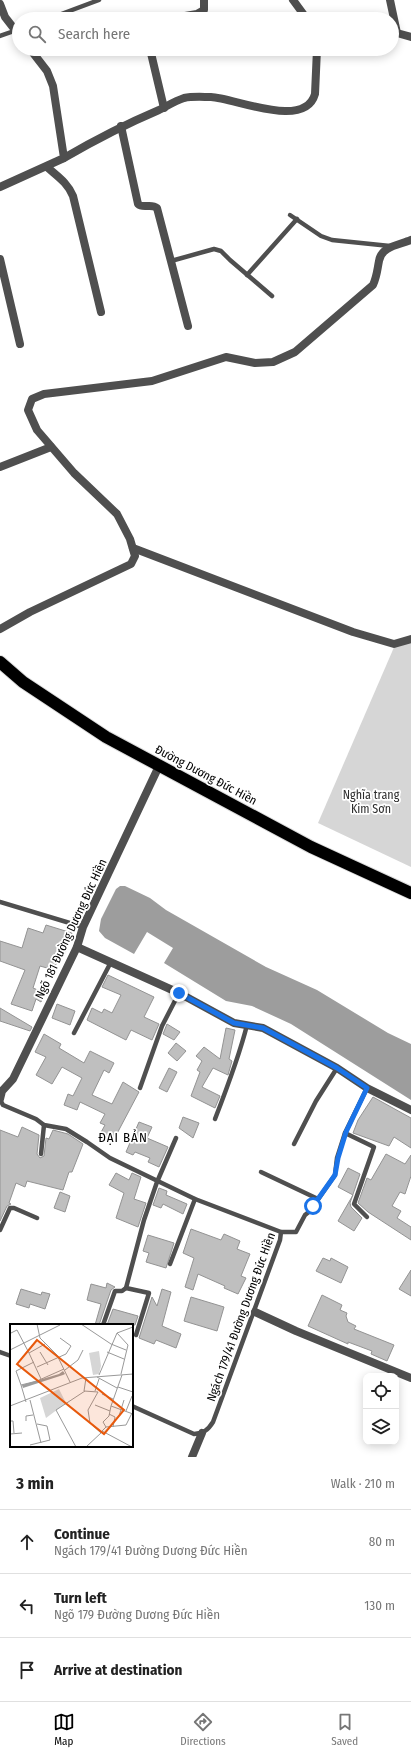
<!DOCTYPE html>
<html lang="en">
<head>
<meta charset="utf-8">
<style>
	:root { --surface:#fff; --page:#f2f2f2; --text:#222; --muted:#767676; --line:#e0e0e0; --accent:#000 }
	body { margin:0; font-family:"Fira Sans Condensed",sans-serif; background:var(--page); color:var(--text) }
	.controls { position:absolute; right:12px; bottom:12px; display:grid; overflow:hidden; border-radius:8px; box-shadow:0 2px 10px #0003 }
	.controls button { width:36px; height:36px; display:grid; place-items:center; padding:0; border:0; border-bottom:1px solid var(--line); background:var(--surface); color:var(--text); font:20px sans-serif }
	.stop { position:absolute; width:12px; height:12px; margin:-9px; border:3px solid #1a73e8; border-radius:50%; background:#fff }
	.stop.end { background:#1a73e8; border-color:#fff; box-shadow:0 1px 4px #0008 }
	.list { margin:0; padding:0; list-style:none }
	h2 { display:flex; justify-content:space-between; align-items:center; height:52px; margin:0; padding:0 16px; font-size:17px }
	h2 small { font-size:13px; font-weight:400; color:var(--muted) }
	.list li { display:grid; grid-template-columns:26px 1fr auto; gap:12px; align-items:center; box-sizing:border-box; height:64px; padding:0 16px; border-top:1px solid var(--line) }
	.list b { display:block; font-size:15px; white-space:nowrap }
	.list p { margin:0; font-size:13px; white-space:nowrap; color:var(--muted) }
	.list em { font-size:13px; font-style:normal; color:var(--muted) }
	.icon { flex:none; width:22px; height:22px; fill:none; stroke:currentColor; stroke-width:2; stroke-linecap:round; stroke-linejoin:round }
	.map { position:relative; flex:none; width:411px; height:1457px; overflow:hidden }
	.search { position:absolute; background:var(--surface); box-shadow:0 2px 10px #0003; left:12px; right:12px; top:12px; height:44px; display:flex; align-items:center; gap:10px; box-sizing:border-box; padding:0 14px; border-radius:22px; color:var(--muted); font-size:15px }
	.sheet { height:244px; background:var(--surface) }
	nav { display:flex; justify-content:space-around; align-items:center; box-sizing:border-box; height:56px; border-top:1px solid var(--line); background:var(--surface); font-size:11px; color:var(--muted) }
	nav a { display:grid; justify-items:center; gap:2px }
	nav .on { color:var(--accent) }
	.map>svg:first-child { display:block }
	.green { fill:#d6d6d6 }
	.water { fill:#9d9d9d }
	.building { fill:#bfbfbf; stroke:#939393 }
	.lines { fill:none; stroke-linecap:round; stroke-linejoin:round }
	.highway-casing { stroke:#dbdbdb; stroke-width:14 }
	.lane { stroke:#4f4f4f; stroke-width:4.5 }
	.street { stroke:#4f4f4f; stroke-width:8 }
	.highway { stroke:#000; stroke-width:12 }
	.route { stroke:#1a73e8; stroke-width:5 }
	.labels { text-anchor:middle; stroke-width:3.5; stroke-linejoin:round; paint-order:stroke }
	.street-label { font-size:12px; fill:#000; stroke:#fff }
	.park-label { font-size:12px; fill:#2d2d2d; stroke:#fff }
	.neighbourhood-label { font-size:13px; letter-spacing:1px; fill:#000; stroke:#fff }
	.inset-road { fill:none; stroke:#999; stroke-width:1 }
	.view { fill:#e8590c; fill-opacity:0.15; stroke:#e8590c; stroke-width:2 }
	.inset-edge { fill:none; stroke:#000; stroke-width:2 }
</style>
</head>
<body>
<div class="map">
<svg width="411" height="1457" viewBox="0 0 411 1457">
	<rect width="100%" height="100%" fill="#fff"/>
	<path class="green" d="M411,639v228l-93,-44 77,-178z"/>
	<path class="water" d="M120,886h5l25,12 16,12 100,57 51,23 71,43 23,11v56l-120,-76 -39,-18 -26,-5 -62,-38 9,-15 -26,-16 -13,22 -29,-16 -6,-7 2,-12 15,-30z"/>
	<g class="building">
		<path d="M46,925l26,8 -8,23 -5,-1 -5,15 -14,-4 -7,22 12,5 -4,9 -5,-3 -4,12 -21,-7 14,-34 -25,-9v-20l22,7 6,-20 15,5z"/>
		<path d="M108,975l46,22 -10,20 15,7 -7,16 -21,-10 -5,10 -39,-20 5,-12 10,5 2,-4 8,4 9,-18 -19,-8z"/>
		<path d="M57,1004l18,7 -5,14 -18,-7z"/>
		<path d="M0,1008l32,19 -2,4 -30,-10z"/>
		<path d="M167,1024l13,8 -6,8 -11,-6z"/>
		<path d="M226,1028l9,2 -6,29 3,2 -4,14 -15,-7 -11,19 18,9 -5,12 -24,-12 9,-24 -3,-2 5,-9 -6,-5 8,-9 16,12z"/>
		<path d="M44,1034l17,10 -2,4 25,15 6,-12 24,12 -5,10 -5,-3 -12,25 20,9 11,-22 16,10 -27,51 -13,-7 6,-11 -5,-2 5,-9 -25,-12 -3,8 -13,-5 4,-11 5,2 9,-18 -20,-11 -10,17 -16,-9 10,-18 -11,-5z"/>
		<path d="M176,1043l10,8 -9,10 -9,-8z"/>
		<path d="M169,1068l8,4 -10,20 -8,-4z"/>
		<path d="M373,1097l38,21v30l-17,-11 -5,9 -36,-13 5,-13z"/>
		<path d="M183,1117l16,6 -6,15 -14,-10z"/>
		<path d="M139,1122l13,5 -5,11 21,9 -9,20 -11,-5 2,-4 -15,-6 -2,3 -7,-3z"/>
		<path d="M22,1127l17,8 -2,19 3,4 4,-2 2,-18 3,1 4,-9 15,4 15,10 -11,28h-3l-6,18 -36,-9 -2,6 -9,-4 -7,20 2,1 -4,2 -7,15v-91l18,7z"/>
		<path d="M386,1154l19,10 6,-9v21l-6,18 -5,-2 -8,14 9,5 -4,7 14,9v13l-43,-28 -10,-9 9,-25 4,2z"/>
		<path d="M348,1168l12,6 -10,29 1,4 11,11 -8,13 -16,-10 15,-26 -15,-8z"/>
		<path d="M116,1173l13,7 3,-7 9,4 -7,22 12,4 -8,24 -22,-9 8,-25 -15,-8z"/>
		<path d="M159,1188l8,3 -1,4 21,9 -4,10 -20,-10 -2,4 -8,-3z"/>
		<path d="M60,1192l10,4 -5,16 -11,-4z"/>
		<path d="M191,1229l30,11 3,-6 16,7 -3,8 13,5 -9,22 5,2 -8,16 -14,-6 1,-2 -27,-12 -5,16 -8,-3 9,-29 -11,-5z"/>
		<path d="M148,1235l26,8 -8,25 -20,-6 3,-9 -6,-2z"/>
		<path d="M323,1258l7,3 1,-3 17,9 -7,16 -25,-12z"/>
		<path d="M411,1270v26l-12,-7z"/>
		<path d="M107,1283l8,4 -4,3 -12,35h-4l6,-21 -14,-4 4,-16 15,4z"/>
		<path d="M21,1289l20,6 1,-3 8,2 -5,15 -15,-5 -1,4 -13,-4z"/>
		<path d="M162,1289l9,3 -9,34 19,8 -5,14 -20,-8 -2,4 -15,-6 13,-41 5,9z"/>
		<path d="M322,1295l20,10 -2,5 7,3 -1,3 2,6 8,4 -2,3 40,16 -7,16 -16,-7 1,-3 -24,-9v2l-40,-18z"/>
		<path d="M191,1297l33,10 -7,24 -33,-10z"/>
		<path d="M113,1309l25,7 -3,9h-28z"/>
	</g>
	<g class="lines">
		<defs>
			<path id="highway" d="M0,662l23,20 83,55 205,110 100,46"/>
		</defs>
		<use href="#highway" class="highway-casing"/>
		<g class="lane">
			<path d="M48,19l51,-19"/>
			<path d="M0,36l17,-6"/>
			<path d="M290,215l31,21 11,4 58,6"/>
			<path d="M171,261l43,-12 7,2 9,9 42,36"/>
			<path d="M247,275l50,-56"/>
			<path d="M0,902l83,25"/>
			<path d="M74,1033l37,-71"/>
			<path d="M140,1088l22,-62 17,-33"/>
			<path d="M0,1100l3,5 33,14 8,6 22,4 21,13 23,16 85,41 86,33"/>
			<path d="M215,1119c12,-31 24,-62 32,-94"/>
			<path d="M345,1133l29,14 -20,57 13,13"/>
			<path d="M294,1144l22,-43 21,-33"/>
			<path d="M41,1154l3,-29"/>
			<path d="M261,1172l57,27"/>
			<path d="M0,1230l10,-22h4l23,10"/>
			<path d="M170,1264l25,-65"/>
			<path d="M126,1288l23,5 -13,42"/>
			<path d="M103,1325l12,-34h7l4,-3 18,-68 13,-38 19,-44"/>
			<path d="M0,1352l11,4"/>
			<path d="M132,1406l62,28c10,-1 14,-4 19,-12l67,-182 1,-8h15l9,-17 5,-4 25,-36 2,-17 8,-25 22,-45"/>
		</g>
		<g class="street">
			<path d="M293,0l14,19"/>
			<path d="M390,0l7,33h-5"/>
			<path d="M0,4l5,13 14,18"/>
			<path d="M167,19l30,-5 7,-4v-10"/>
			<path d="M397,33l14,4"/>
			<path d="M150,49l14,59"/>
			<path d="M121,126l17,78c5,5 13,-1 19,4l31,118"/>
			<path d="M64,158c31,-18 62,-34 95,-48 8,-4 16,-9 25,-12 9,-2 19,-1 27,-1 24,1 94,33 104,-3l2,-45"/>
			<path d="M47,167c10,9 21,16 26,29l28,116"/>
			<path d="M0,187l64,-29 -11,-72 -6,-15 -17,-22"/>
			<path d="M0,259l20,85"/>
			<path d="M0,467l51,-20"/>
			<path d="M133,548l220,84 41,12 17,-5"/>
			<path d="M0,629l30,-17 101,-48 4,-8 -5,-17 -13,-25 -43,-41 -37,-43 -9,-20 4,-11 12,-5 108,-13 74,-24 29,6 18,-1 22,-10 78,-67c4,-9 4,-14 6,-24 2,-15 21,-16 32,-21"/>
			<path d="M77,947l102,46 55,30 29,5 74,40 30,20 44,22"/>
			<path d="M0,1099l2,-8 11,-12 64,-132 6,-20 76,-161"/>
			<path d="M255,1312l41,19 115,47"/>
			<path d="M192,1457l10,-24"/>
		</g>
		<use href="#highway" class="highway"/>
	</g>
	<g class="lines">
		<path class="route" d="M179,993l55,30 29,5 74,40 30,20 -21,44 -8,26 -3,17 -22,31"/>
	</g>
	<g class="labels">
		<g class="street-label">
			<text transform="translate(206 775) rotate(28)" y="4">Đường Dương Đức Hiền</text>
			<text transform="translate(71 929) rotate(-65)" y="4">Ngõ 181 Đường Dương Đức Hiền</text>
			<text transform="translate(241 1317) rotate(-70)" y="4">Ngách 179/41 Đường Dương Đức Hiền</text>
		</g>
		<g class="park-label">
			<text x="371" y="799">Nghĩa trang<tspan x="371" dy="14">Kim Sơn</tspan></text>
		</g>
		<g class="neighbourhood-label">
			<text x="123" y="1142">ĐẠI BẢN</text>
		</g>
	</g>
	<g transform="translate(10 1324)">
		<rect width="123" height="123" fill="#fff"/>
		<path d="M89,27l2,15 -2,8 -6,1 -4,-22zM49,65l7,14 -20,15 -6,-20z" fill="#d6d6d6"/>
		<path d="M53,47l2,3 -2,1 -40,13 -1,-3 37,-11z" fill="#9d9d9d"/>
		<path class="inset-road" d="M27,0l3,14 17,17 13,27M71,0l30,20M1,9l6,-3 12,23M107,9l11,12 -7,29M101,20l15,6M0,26l50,-25M30,28l8,13M97,28l17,7M27,43l29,-13 5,-8 -11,-8M55,46l13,-10 5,-10M89,51l18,-42 16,-6M112,51l-11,31 22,8M87,53l20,11M76,54l-2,13 14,1 -10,18 2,13 11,10M31,55l-12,-26 16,-9M11,61l-5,-14 18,-9M108,63l15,5M85,67l4,-12M92,70l11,5M20,76l11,43M16,78l-5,-17 16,-4 27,-12M85,81l15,6M0,82l72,-28 51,-4M101,82l-2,10 -6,6 3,5 20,-2 6,-12M116,87l6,-15M99,90l6,3 -2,10M109,92l5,-16M0,97h3l1,12M16,97v-5l7,-1M96,103l-4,4 30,16M0,110l12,-1M20,121l20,-5 -3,-14 -10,-2M66,123l-20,-37 29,-19M76,123l16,-15"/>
		<path class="view" d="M27,16l87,70 -20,24 -87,-70z"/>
		<rect width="123" height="123" class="inset-edge"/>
	</g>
</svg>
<div class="controls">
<button><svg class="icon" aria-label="locate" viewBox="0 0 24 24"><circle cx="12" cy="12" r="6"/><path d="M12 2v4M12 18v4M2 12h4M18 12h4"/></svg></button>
<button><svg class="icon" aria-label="layers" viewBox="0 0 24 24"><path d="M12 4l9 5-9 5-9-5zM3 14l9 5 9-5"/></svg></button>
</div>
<div class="stop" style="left:313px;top:1206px"></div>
<div class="stop end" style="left:179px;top:993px"></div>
<div class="search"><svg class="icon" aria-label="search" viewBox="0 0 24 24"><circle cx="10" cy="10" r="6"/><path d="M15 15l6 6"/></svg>Search here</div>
</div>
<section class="sheet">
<h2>3 min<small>Walk · 210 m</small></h2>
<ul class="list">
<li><svg class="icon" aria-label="ahead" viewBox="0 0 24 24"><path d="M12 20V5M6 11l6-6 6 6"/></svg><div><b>Continue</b><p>Ngách 179/41 Đường Dương Đức Hiền</p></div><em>80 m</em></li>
<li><svg class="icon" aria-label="left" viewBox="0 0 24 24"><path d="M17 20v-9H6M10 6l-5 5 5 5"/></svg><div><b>Turn left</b><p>Ngõ 179 Đường Dương Đức Hiền</p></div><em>130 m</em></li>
<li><svg class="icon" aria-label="arrive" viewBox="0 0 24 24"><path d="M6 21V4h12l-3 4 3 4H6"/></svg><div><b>Arrive at destination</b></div></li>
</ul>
</section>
<nav>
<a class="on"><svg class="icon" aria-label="map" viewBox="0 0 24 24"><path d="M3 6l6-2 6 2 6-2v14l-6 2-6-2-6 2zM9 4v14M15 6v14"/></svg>Map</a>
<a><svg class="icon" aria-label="directions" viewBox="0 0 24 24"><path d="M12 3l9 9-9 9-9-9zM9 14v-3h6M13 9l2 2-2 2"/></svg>Directions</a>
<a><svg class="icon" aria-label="saved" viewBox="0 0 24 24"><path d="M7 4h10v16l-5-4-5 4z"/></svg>Saved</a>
</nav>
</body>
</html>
